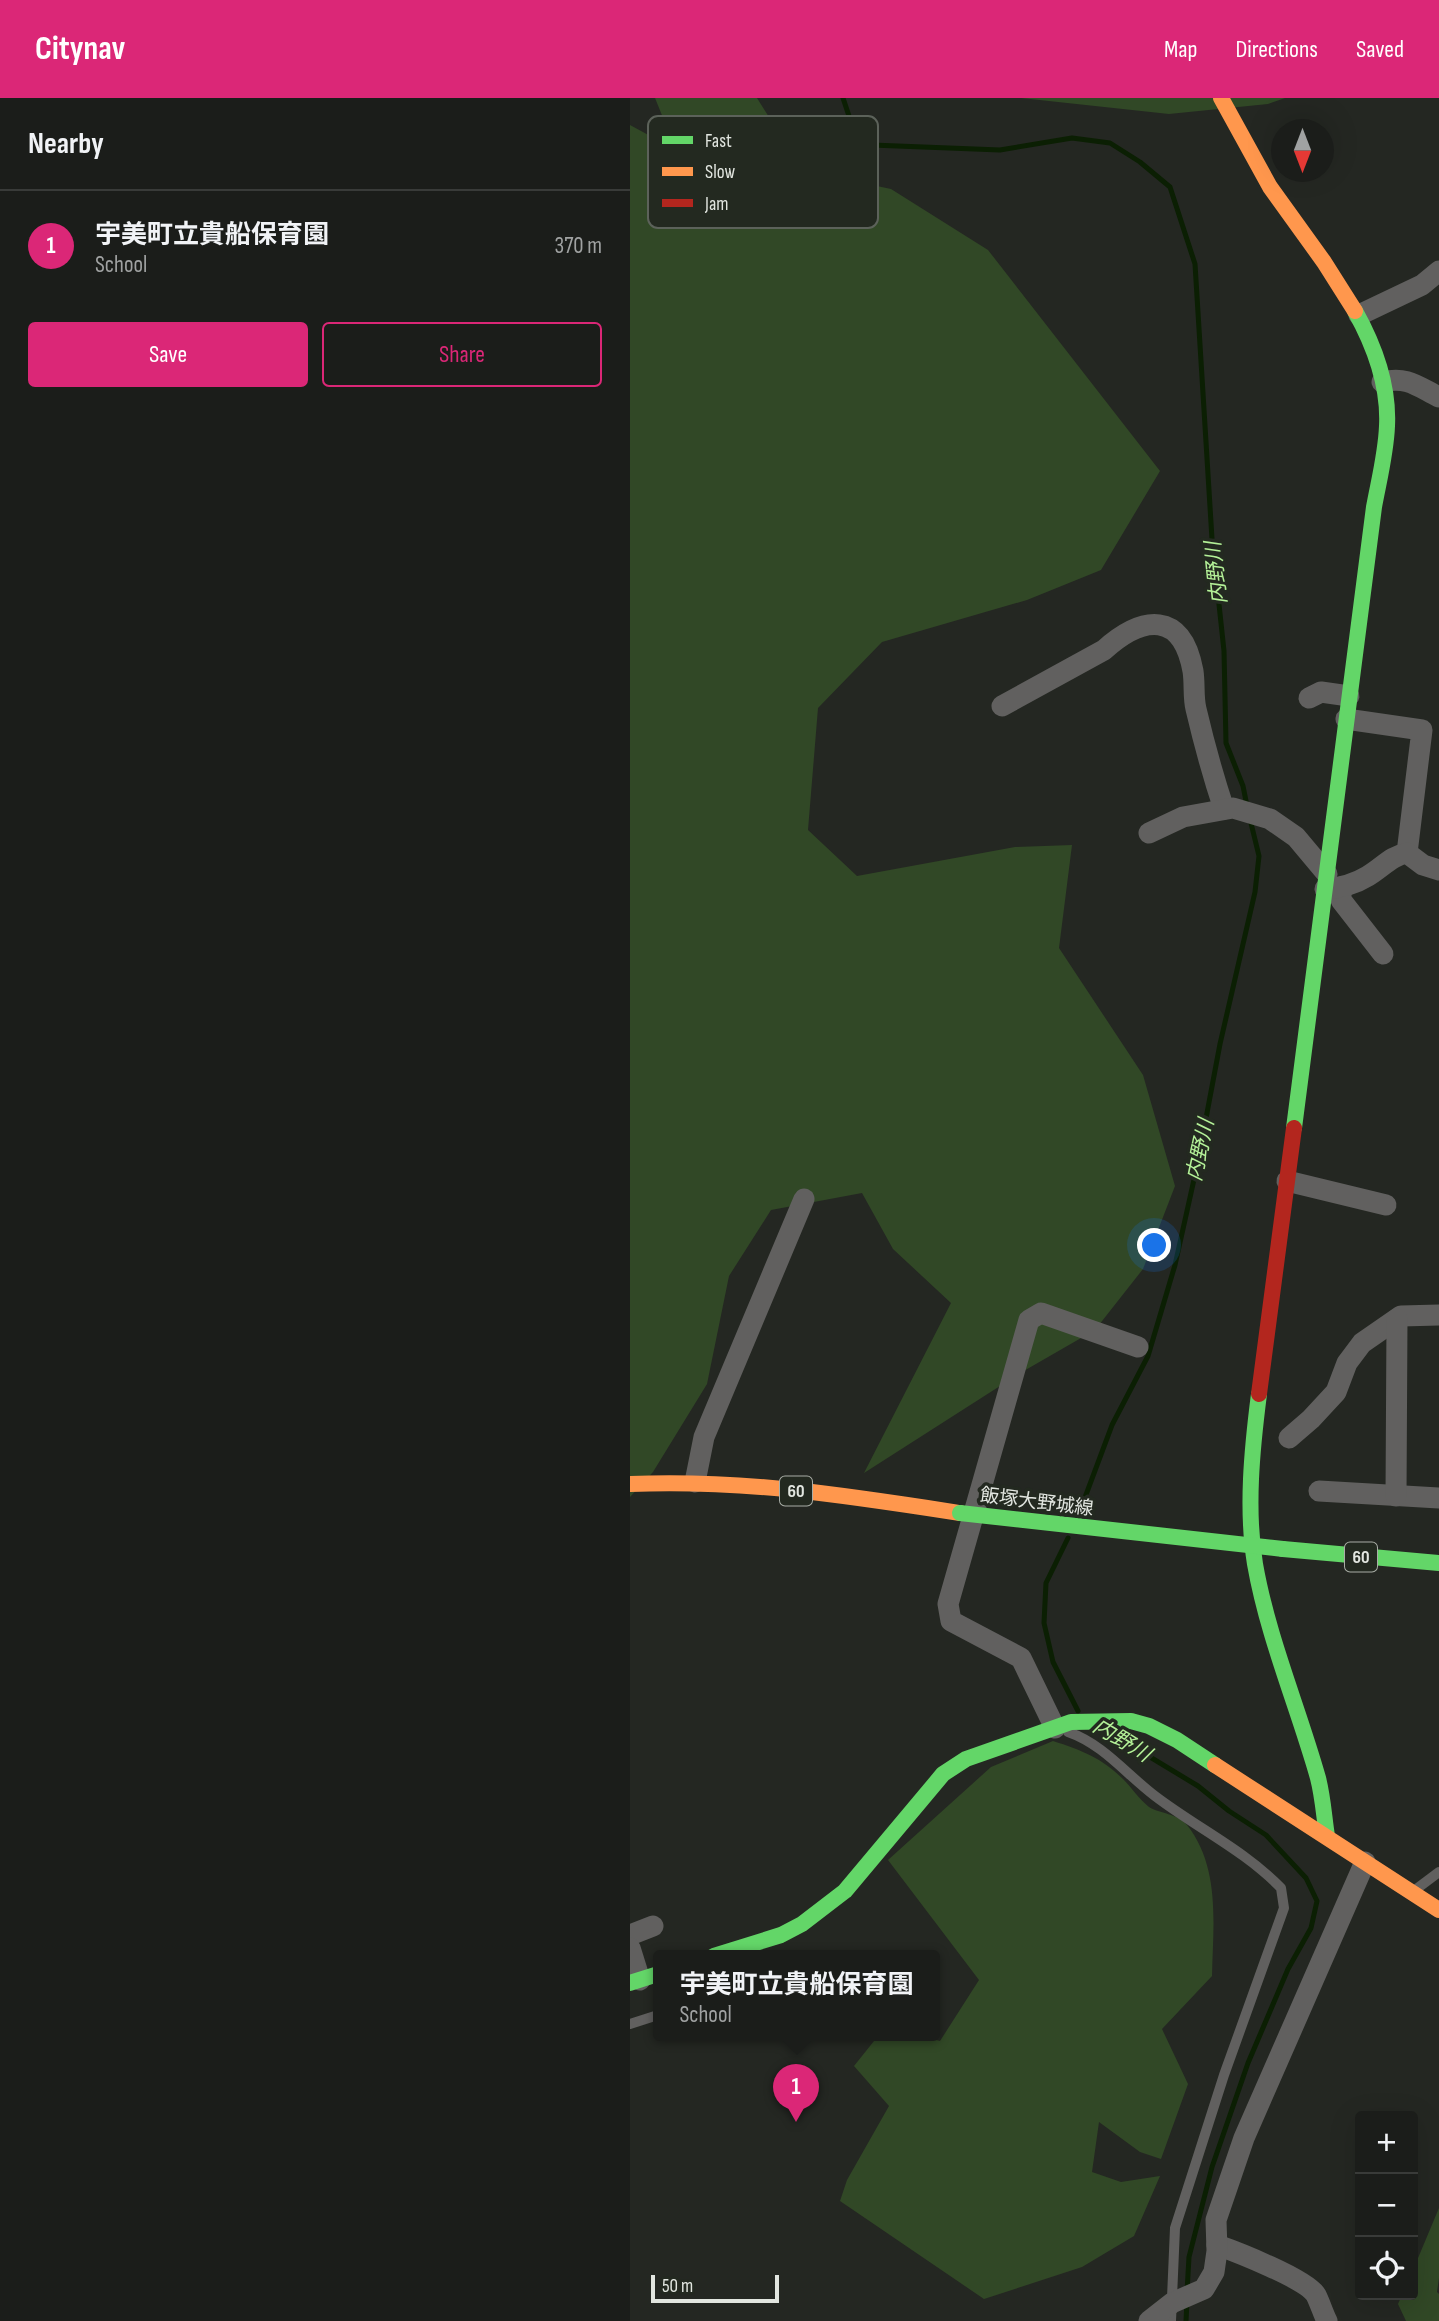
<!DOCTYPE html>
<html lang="en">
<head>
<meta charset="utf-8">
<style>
	:root { --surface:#1b1d1a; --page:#282a27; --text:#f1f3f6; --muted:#a0a2a2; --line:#393b39; --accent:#db2777 }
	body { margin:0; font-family:"Sofia Sans Condensed","Noto Sans JP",sans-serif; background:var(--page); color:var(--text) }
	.controls { position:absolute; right:21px; bottom:21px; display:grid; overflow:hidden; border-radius:7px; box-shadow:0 7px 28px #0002 }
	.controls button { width:63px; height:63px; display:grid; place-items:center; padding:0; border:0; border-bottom:2px solid var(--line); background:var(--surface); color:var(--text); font:35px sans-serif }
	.compass { position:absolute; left:641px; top:21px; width:63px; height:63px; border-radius:50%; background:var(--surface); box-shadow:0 7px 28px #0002; rotate:180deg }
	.scale { position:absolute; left:21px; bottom:18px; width:128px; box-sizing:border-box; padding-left:7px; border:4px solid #e2e6e0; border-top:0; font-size:19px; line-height:24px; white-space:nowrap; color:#e2e6e0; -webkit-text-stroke:5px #232920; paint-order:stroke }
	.you { position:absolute; left:525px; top:1148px; width:24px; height:24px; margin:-18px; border:5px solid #fff; border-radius:50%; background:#1a73e8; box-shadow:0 0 0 10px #1a73e833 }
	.badge { display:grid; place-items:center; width:46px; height:46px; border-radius:50%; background:var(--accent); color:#fff; font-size:23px; font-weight:700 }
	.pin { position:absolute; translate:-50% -58px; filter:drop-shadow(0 2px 4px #0008) }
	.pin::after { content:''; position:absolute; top:37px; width:24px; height:21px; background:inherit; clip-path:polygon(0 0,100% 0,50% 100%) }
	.popup { position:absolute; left:23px; top:1852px; width:287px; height:91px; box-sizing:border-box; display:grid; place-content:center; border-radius:7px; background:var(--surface); filter:drop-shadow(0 2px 5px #0005); font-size:23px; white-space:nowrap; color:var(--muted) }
	.popup b { font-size:26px; color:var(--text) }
	.popup::after { content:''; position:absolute; left:50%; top:100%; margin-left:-14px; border:14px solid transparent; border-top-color:var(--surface) }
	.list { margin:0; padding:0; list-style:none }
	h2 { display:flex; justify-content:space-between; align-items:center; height:91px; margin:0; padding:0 28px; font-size:30px }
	h2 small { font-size:23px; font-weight:400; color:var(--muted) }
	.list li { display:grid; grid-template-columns:46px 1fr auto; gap:21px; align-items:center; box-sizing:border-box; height:112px; padding:0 28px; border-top:2px solid var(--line) }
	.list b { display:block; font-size:26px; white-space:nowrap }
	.list p { margin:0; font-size:23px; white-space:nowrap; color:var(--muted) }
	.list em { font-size:23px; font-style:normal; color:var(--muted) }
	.actions { display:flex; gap:14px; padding:21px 28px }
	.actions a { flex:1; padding:16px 0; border:2px solid var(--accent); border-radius:7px; text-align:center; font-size:24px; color:var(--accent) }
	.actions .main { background:var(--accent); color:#fff }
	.icon { flex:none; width:38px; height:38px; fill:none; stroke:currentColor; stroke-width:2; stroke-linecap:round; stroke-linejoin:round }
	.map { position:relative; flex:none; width:809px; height:2223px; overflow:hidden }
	header { display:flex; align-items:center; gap:42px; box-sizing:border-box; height:98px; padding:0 35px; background:var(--accent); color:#fff }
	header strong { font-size:33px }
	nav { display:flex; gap:38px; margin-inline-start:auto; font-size:24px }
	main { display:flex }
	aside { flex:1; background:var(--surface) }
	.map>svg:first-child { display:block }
	.green { fill:#314826 }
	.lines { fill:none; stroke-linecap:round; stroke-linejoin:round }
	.stream { stroke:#0b1f03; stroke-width:5 }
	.lane { stroke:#61605f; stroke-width:10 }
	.street { stroke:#61605f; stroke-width:21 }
	.fast { stroke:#63d668; stroke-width:16 }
	.slow { stroke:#ff974d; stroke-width:16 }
	.jam { stroke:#b3261e; stroke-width:16 }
	.fast-bridge { stroke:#63d668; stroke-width:16 }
	.labels { text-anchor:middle; stroke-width:7; stroke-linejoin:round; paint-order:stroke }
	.shield { fill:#232920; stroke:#a9ada6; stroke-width:2 }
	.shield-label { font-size:18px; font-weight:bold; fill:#e2e6e0 }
	.street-label { font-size:19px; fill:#e2e6e0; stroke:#232920 }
	.water-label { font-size:21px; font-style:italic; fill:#b4f198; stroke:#232920 }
	.key { fill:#232920; stroke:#5c625a; stroke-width:2 }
	.key-label { font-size:19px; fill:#e2e6e0 }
</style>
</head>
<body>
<header>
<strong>Citynav</strong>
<nav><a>Map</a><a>Directions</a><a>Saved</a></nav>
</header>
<main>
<aside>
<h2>Nearby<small></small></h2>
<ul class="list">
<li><span class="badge">1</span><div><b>宇美町立貴船保育園</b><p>School</p></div><em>370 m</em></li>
</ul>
<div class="actions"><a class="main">Save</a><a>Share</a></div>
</aside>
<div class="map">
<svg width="809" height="2223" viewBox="0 0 809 2223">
	<rect width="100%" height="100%" fill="#242722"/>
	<g class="green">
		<path d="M25,0h102l39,62 34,16 61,13 97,61 172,221 -59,99 -74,30 -145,42 -64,66 -10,122 49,46 158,-29 57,-2 -13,103 84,127 32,111 -32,83 -48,61 -73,42 -158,101 87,-170 -58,-54 -31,-56 -91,17 -42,66 -22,108 -54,88 -23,25v-1372l46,25z"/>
		<path d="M391,0h264l-17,6 -99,10z"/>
		<path d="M423,1643c28,9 49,17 70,38 9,9 16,20 26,28 11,7 28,6 38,18 34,43 26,101 25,151l-50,53 26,55 -27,75 -21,-7 -41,-30 -7,50 29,10 39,-6 -26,60 -52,31 -98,32 -144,-98 7,-21 42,-74 -35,-40 24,-30h43l19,5 39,-61 -91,-120 103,-93z"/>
		<path d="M809,2110v70l-2,14 2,2v27h-33l-8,-17 4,-9h11v-25z"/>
	</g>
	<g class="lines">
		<g class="stream">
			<path d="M213,0l13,39 16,8 128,5 72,-12 38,5 30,19 30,25 25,77 17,275 12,112 2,92 17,43 4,20"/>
			<path d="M448,1418l34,-91 36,-69 27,-91 22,-99 23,-122 35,-152 4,-36 -9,-37"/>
			<path d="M438,1440l-22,45 -2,40 9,39 25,49"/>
			<path d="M482,1636l86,52 31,25 37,24 40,43 11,23 -6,27 -23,41 -40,94 -36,104 -23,90 -2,35"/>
			<path d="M556,2223l1,-20"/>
		</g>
		<g class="lane">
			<path d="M438,1634c35,12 58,42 87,64 42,32 89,54 126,92l3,20 -60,167 -49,153 -4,93"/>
			<path d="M785,1792l24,-18"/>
			<path d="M0,1926l28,-9"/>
		</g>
		<g class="street">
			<path d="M729,217l63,-30 17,-14"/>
			<path d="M752,284c25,-6 35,4 57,15"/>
			<path d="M679,600l12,-6 28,4"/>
			<path d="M372,608l102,-56c39,-35 78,-39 89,21 2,13 0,26 3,38 8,34 17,67 28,100"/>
			<path d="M716,621l76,11 -15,123"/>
			<path d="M519,735l34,-16 50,-9 37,11 26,18 31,37"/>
			<path d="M711,789v13l42,54"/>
			<path d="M695,791c15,-1 30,-5 43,-13 15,-9 23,-20 39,-23l16,12 16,5"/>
			<path d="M657,1083l99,24"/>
			<path d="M659,1340l22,-19 25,-27 11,-29 15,-20 39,-27 38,-1"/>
			<path d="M65,1384l9,-45 100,-238"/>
			<path d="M689,1393l120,7"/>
			<path d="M766,1398l1,-177"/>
			<path d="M425,1630l-34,-70 -70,-37 -3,-17 81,-284 12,-7 97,34"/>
			<path d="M0,1837l23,-9"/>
			<path d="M0,1850l10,32"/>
			<path d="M587,2147c20,7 89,34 99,50 4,8 7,18 11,26"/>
			<path d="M519,2223l23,-18 32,-14 10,-17 3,-21 -1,-31 28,-82 121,-276"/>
		</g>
		<g class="fast">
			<path d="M664,1030l80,-621c5,-27 12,-54 13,-81 2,-40 -13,-81 -32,-115"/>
			<path d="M629,1296c-7,55 -13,115 -4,170 13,74 43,143 63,214 5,19 6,39 9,58"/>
			<path d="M653,1451l156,14"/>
			<path d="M84,1858l67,-21 21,-11 43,-33 98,-117 23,-15 105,-37 60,-1 18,5 28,14 38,25"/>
			<path d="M0,1885l28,-9"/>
		</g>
		<g class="slow">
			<path d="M591,0l49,89 54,75 31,49"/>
			<path d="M0,1386c112,-5 220,12 330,29"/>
			<path d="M585,1667l224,145"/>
		</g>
		<path class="jam" d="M629,1296l35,-266"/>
		<path class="fast-bridge" d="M330,1415l323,36"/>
	</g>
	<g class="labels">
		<g class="shield">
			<rect x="150" y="1378.5" width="32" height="29" rx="5"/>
			<rect x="715" y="1444.5" width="32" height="29" rx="5"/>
		</g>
		<g class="shield-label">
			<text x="166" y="1399">60</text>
			<text x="731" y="1465">60</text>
		</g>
		<g class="street-label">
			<text transform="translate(407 1403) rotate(7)" y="7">飯塚大野城線</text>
		</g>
		<g class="water-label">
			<text transform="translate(586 475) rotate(-96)" y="7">内野川</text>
			<text transform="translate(570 1052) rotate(-78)" y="7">内野川</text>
			<text transform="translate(492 1642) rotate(31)" y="7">内野川</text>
		</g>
	</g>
	<rect x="18" y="18" width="230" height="112" rx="10" class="key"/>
	<rect x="32" y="38" width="31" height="8" fill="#63d668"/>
	<rect x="32" y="69" width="31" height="9" fill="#ff974d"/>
	<rect x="32" y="101" width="31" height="8" fill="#b3261e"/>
	<g class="key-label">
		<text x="75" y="49">Fast</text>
		<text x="75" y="80">Slow</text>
		<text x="75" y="112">Jam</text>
	</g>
</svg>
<div class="controls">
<button>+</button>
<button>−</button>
<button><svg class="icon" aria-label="locate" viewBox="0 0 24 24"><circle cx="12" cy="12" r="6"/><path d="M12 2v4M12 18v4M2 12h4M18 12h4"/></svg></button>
</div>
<svg class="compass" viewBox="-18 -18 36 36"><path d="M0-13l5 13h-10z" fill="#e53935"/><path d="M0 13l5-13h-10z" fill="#a0a2a2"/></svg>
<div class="scale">50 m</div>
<div class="you"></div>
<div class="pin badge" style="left:166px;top:2024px">1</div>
<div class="popup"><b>宇美町立貴船保育園</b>School</div>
</div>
</main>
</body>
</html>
